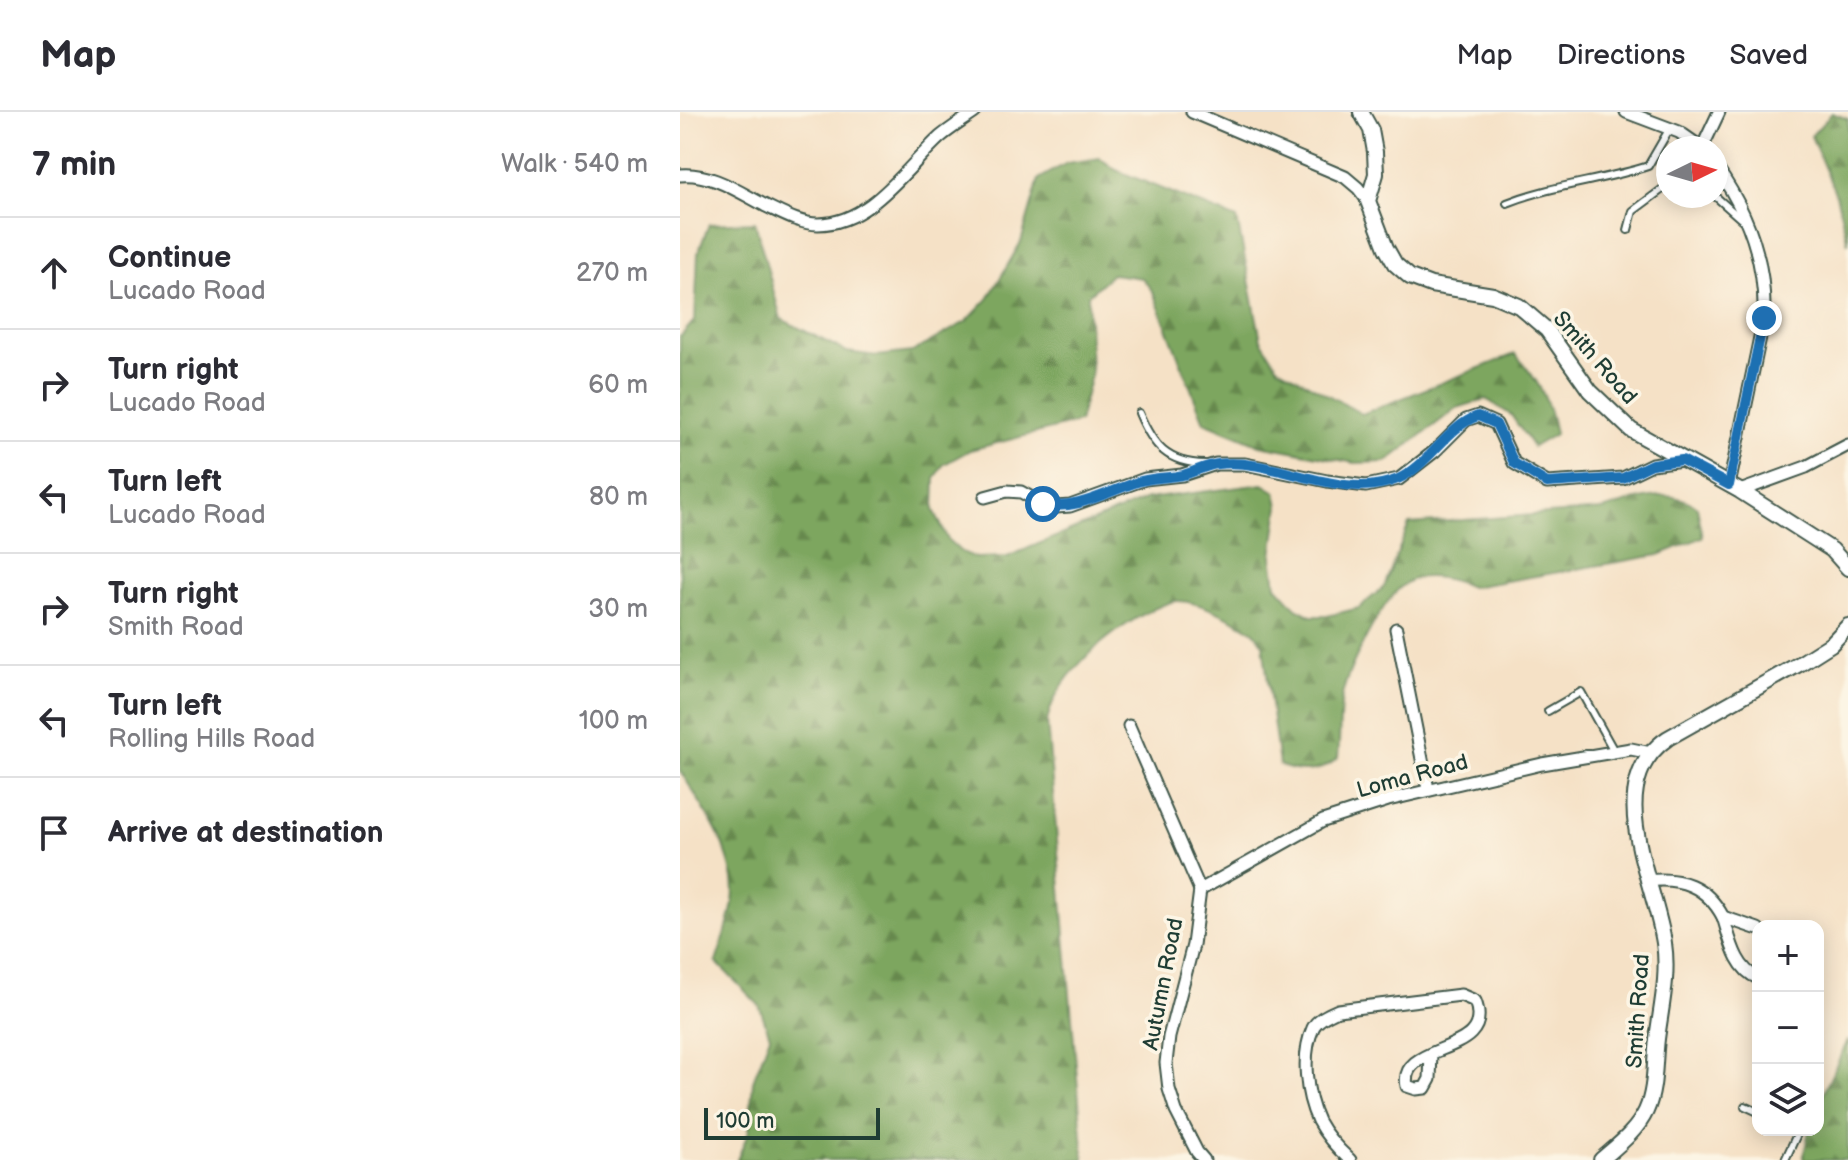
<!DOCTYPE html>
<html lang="en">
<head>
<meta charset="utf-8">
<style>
	:root { --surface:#fff; --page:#f7f7f7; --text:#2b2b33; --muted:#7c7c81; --line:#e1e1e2 }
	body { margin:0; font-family:"Balsamiq Sans",sans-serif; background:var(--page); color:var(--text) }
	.controls { position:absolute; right:24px; bottom:24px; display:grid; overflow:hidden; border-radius:16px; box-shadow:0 4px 20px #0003 }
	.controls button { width:72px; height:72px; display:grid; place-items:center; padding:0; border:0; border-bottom:2px solid var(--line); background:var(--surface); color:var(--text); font:40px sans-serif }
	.compass { position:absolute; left:976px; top:24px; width:72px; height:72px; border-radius:50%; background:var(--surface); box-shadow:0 4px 20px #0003; rotate:85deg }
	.scale { position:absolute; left:24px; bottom:20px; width:176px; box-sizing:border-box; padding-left:8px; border:4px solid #1f3d34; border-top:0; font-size:22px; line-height:28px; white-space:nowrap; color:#1f3d34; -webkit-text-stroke:6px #fcf5e5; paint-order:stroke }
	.stop { position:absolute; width:24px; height:24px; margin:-18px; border:6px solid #1f6fb2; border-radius:50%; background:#fff }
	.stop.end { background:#1f6fb2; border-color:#fff; box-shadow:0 2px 8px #0008 }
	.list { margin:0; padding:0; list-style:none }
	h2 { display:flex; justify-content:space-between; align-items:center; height:104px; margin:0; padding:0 32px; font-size:34px }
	h2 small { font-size:26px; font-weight:400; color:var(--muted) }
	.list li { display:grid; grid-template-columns:52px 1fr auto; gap:24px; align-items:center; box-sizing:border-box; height:112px; padding:0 32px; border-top:2px solid var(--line) }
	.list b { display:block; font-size:30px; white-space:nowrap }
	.list p { margin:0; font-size:26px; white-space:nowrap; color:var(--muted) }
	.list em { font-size:26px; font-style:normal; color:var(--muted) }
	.icon { flex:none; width:44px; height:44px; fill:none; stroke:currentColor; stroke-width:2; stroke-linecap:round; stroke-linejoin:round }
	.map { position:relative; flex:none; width:1168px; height:1048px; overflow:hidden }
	header { display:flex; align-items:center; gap:48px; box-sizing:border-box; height:112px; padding:0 40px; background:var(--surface); border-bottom:2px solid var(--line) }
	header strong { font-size:38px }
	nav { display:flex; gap:44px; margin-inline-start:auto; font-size:28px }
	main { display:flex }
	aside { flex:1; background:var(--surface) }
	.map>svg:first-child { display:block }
	.forest { fill:url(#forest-firs); stroke:#4e7249; stroke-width:2 }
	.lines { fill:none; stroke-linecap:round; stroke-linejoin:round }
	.service-casing { stroke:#3f564a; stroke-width:10 }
	.minor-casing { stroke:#3f564a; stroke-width:15 }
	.tertiary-casing { stroke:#3f564a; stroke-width:18 }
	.service { stroke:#fff; stroke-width:6 }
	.minor { stroke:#fff; stroke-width:11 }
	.tertiary { stroke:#fff; stroke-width:14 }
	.route { stroke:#1f6fb2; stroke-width:10 }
	.labels { text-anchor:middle; stroke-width:7; stroke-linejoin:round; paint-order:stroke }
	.street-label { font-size:22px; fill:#1f3d34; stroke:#fcf5e5 }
</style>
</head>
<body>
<header>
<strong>Map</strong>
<nav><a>Map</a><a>Directions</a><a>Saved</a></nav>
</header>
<main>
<aside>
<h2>7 min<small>Walk · 540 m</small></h2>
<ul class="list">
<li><svg class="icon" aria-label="ahead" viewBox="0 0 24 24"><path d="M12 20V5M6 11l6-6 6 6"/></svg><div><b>Continue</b><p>Lucado Road</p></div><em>270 m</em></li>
<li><svg class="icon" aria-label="right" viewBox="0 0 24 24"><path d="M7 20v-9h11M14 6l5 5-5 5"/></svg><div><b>Turn right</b><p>Lucado Road</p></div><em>60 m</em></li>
<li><svg class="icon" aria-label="left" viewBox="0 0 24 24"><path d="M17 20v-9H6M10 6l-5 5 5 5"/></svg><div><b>Turn left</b><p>Lucado Road</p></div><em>80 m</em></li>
<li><svg class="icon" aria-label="right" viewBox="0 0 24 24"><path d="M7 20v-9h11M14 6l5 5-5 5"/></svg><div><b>Turn right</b><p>Smith Road</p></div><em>30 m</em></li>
<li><svg class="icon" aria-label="left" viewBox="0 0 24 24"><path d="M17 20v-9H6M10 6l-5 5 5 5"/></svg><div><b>Turn left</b><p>Rolling Hills Road</p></div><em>100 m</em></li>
<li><svg class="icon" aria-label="arrive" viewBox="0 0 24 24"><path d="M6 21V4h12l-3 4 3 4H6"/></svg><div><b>Arrive at destination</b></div></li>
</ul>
</aside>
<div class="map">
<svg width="1168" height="1048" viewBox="0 0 1168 1048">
	<defs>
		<pattern id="forest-firs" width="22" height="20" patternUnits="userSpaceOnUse" patternTransform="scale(2)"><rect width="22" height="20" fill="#7da65e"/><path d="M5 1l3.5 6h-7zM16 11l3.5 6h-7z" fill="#66884e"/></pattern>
	</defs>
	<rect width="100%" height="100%" fill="#fcf5e5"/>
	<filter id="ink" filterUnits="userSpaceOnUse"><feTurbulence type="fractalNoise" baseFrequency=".0125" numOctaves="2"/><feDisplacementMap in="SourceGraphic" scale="16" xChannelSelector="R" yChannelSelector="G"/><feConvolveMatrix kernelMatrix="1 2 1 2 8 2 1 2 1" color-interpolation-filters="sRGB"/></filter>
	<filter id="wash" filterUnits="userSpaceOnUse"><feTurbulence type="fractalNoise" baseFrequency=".006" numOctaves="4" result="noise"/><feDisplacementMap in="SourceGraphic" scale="32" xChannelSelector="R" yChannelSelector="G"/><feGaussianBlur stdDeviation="1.8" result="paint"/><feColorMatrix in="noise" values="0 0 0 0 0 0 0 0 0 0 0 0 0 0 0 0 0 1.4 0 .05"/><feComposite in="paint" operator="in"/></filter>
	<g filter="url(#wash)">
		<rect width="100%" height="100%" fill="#f5e1c6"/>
		<g class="forest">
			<path d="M1152,1l16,6v124l-12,-48 -25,-59z"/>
			<path d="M420,46l16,12 121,49 24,121 17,27 84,47 153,-60c24,27 34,45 40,80l-22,13 -22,-32 -25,-16 -29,9 -71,54 -31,1 -95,-18 -56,-23 -51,-130 -11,-14 -30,-4 -24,21 3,80 -12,47 -109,28 -27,15 -8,14 -1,31 14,30 12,11 16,7 31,-1 140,-58 116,-15 13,8 3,14 -7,50 4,30 20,22 15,8h16l32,-8 25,-21 25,-63 194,-14c31,-10 66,-24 94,-3l6,30 -44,18 -188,32c-17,-7 -48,-16 -65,-4 -24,16 -58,85 -64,113 -3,20 -2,42 -4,62 -17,15 -38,16 -59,7l-16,-121c-4,-5 -6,-11 -12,-14 -17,-11 -61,-34 -80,-28 -46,15 -116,70 -124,120l37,438h-347l12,-29 4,-50 17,-45 -11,-31 -43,-43c6,-19 14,-40 17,-60 7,-43 -31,-97 -53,-131v-434l15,-17 3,-67 11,-29 46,-2 26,97 66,33 30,4 35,-4 55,-31 21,-22 33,-57 18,-63 28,-16z"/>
			<path d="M1168,928v120h-45l6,-30h9v-26z"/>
		</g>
	</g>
	<g filter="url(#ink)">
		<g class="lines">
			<defs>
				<g id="service">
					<path d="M1035,84l26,23"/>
					<path d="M827,91c45,-18 95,-22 141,-37l22,-38"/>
					<path d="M948,118l5,-19 35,-26"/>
					<path d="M459,301c14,33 28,50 66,51"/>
					<path d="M868,599l33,-19 33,59"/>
					<path d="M1065,994l13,6"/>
					<path d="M1105,1048l13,-28 -3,-2"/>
				</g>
				<g id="minor">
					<path d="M512,0l153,65 13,11 10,13"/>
					<path d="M946,0l53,20 23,16"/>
					<path d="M1022,36l17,-36"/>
					<path d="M1036,55c32,45 50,95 48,151l-35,167"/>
					<path d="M0,63c31,-3 59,17 86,31 15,7 34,18 52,18 52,0 87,-55 122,-87 11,-9 24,-17 35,-25"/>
					<path d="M1060,379l66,-24 42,-22"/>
					<path d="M305,385l22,-6 14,1 22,12 13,3 14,-1 75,-27 37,-4 34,-11h29l82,17 39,5 33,-7 36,-28 31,-31 12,-4 18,8 18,39 33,20 76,-5 29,-14 30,-4"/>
					<path d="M716,517l32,160"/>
					<path d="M449,614l71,164 -7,55 -24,92 -3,26 3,26 7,22 21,41 7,8"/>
					<path d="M967,769c33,-4 59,4 76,36"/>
					<path d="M520,778l123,-69 65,-21 154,-36 89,-15 20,4"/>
					<path d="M1078,817l-35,-12c7,21 12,52 35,61"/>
					<path d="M670,1048c-12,-11 -24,-24 -32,-39 -12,-26 -17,-66 -5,-93 4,-9 16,-14 25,-18l123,-15 14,6c22,56 -78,40 -68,85l9,3 9,-1 5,-9 1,-25"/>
				</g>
				<g id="tertiary">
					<path d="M681,0l10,18 4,22 1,22 -8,27 18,47 9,16 15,13 21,8 62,10 26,11 28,24 43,61 41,39 109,61 92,59 16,18"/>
					<path d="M921,1048c17,-15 35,-28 45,-49 10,-22 8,-48 11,-72 4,-32 12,-63 7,-96 -9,-62 -64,-159 4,-205l133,-75 30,-19 17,-18"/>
				</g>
			</defs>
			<use href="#service" class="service-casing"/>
			<use href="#minor" class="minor-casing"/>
			<use href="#tertiary" class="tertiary-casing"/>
			<use href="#service" class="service"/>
			<use href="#minor" class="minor"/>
			<use href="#tertiary" class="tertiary"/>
		</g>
	</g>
	<g class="lines" filter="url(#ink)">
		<path class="route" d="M363,392c33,8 67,-14 98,-23 14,-4 29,-3 42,-6 12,-3 23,-10 35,-11 59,-7 122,39 180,15 31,-13 48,-52 80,-63l18,8 18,39 33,20 76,-5 29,-14 30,-4 47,25 35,-167"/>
	</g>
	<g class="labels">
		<g class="street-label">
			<text transform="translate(916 245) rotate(49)" y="8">Smith Road</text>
			<text transform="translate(732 663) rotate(-15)" y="8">Loma Road</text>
			<text transform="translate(482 872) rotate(-79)" y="8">Autumn Road</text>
			<text transform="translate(957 899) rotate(-86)" y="8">Smith Road</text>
		</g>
	</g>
</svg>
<div class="controls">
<button>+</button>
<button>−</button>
<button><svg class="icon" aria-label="layers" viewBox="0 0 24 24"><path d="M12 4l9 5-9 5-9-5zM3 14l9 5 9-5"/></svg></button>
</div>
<svg class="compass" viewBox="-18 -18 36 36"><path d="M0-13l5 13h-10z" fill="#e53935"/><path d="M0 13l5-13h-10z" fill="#7c7c81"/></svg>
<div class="scale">100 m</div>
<div class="stop" style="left:363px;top:392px"></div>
<div class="stop end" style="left:1084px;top:206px"></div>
</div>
</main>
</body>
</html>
